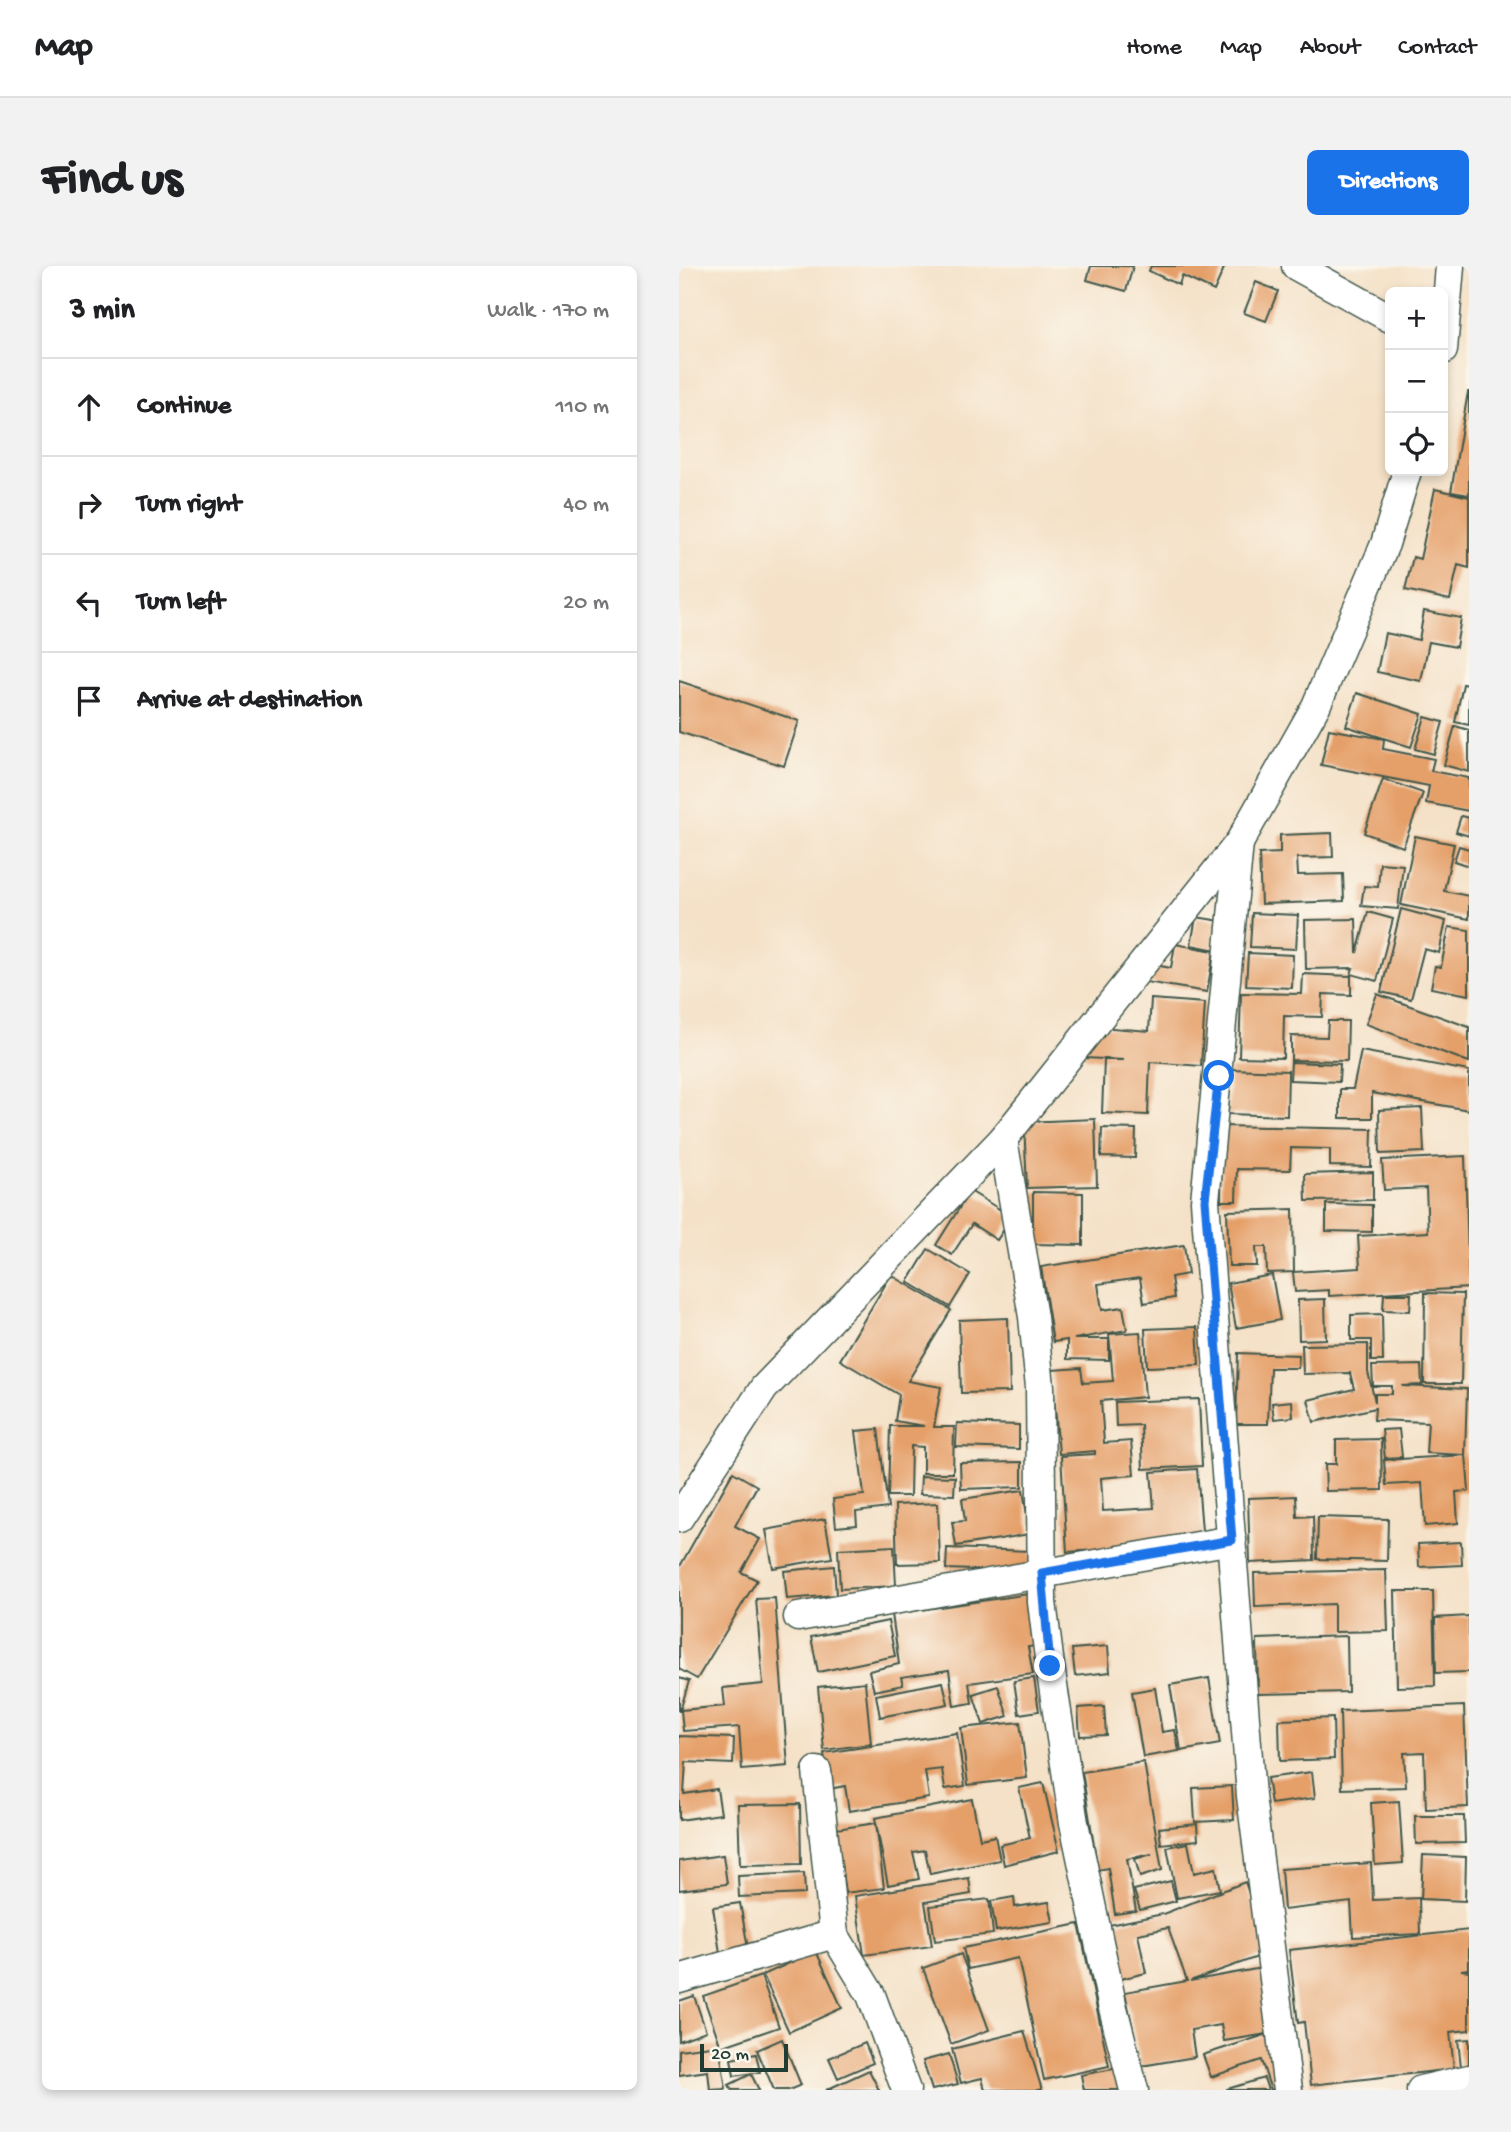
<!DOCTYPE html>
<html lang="en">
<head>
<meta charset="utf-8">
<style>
	:root { --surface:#fff; --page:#f2f2f2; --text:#202124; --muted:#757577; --line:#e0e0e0; --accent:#1a73e8 }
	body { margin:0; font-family:"Gochi Hand",sans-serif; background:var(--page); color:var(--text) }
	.controls { position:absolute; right:21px; top:21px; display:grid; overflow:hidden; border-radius:10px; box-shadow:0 4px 10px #0003 }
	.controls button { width:63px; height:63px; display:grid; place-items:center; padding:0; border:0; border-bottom:2px solid var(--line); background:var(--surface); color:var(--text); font:35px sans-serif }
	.scale { position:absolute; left:21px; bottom:18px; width:88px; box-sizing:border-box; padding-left:7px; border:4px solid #1f3d34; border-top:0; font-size:19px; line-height:24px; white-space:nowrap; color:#1f3d34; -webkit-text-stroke:5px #fbf7ec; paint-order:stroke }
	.stop { position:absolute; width:21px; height:21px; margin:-16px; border:5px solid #1a73e8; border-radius:50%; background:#fff }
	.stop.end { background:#1a73e8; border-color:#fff; box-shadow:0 2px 7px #0008 }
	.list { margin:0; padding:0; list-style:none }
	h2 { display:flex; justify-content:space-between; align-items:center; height:91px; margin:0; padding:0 28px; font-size:30px }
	h2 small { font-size:23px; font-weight:400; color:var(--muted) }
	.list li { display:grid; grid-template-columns:46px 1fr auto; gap:21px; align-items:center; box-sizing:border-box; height:98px; padding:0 28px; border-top:2px solid var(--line) }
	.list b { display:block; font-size:26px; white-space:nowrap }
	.list em { font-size:23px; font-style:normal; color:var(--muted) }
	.icon { flex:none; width:38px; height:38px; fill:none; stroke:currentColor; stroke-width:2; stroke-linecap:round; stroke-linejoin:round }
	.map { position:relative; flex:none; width:790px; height:1824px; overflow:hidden; border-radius:10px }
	header { display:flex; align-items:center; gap:42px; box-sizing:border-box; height:98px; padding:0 35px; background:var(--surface); border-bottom:2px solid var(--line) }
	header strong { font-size:33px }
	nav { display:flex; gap:38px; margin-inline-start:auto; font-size:24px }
	.intro { display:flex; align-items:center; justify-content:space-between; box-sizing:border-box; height:168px; padding:0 42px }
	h1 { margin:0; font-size:49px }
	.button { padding:18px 32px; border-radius:10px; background:var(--accent); color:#fff; font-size:24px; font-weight:700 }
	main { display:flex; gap:42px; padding:0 42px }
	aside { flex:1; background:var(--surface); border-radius:10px; box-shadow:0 4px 10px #0003 }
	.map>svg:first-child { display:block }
	.building { fill:#e59f68 }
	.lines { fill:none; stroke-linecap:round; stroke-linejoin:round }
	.minor-casing { stroke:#3f564a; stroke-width:31 }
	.minor { stroke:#fff; stroke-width:28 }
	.route { stroke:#1a73e8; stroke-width:9 }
</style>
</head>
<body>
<header>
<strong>Map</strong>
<nav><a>Home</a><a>Map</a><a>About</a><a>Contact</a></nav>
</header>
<div class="intro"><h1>Find us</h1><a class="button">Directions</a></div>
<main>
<aside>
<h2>3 min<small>Walk · 170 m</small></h2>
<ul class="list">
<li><svg class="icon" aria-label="ahead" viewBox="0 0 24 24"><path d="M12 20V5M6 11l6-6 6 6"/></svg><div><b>Continue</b></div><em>110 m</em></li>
<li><svg class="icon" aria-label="right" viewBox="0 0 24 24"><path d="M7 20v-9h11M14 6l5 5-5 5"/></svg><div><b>Turn right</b></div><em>40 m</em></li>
<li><svg class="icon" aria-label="left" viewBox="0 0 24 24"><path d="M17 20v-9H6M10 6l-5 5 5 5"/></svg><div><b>Turn left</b></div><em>20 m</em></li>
<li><svg class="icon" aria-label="arrive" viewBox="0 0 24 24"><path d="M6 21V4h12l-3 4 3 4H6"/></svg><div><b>Arrive at destination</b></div></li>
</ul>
</aside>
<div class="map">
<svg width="790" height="1824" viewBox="0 0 790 1824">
	<rect width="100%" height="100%" fill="#fbf7ec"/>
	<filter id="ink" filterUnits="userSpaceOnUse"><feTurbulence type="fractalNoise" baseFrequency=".0143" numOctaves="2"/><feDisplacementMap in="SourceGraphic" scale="14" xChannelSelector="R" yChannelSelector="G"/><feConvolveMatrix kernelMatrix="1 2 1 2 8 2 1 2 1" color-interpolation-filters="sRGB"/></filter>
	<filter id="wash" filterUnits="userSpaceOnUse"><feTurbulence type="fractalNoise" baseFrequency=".00686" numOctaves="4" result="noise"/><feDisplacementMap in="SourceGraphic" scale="28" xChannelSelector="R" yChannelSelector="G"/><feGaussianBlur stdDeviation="1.57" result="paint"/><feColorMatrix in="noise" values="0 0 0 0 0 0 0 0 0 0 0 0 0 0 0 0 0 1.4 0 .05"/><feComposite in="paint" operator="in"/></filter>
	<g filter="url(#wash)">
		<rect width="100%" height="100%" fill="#f4e1c7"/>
		<g id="blocks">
			<g class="building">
				<path d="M412,0h42l-7,25 -39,-11z"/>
				<path d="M472,0h74l-11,25 -32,-15 -3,9 -30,-14z"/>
				<path d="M577,16l22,9 -12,30 -22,-8z"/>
				<path d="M789,126h1v103l-18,-3z"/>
				<path d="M756,223l34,8v71l-11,-3 -8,35 -45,-10 8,-33 7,2z"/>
				<path d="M745,345l37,7 -5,29 -27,-5 -8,39 -44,-9 8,-39 34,7z"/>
				<path d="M0,415l120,40 -15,45 -105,-34z"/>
				<path d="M784,418l6,1v40l-14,-3z"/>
				<path d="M678,427l65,21 -11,33 -65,-21z"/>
				<path d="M746,451l18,5 -9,32 -19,-5z"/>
				<path d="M776,460l14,4v42l-25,-7z"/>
				<path d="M650,463l55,10 -1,10 51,10 -3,12 38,7v33l-43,-8 3,-17 -108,-21z"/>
				<path d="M704,513l40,14 -20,54 -39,-14z"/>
				<path d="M782,550l8,2v18l-13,-4z"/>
				<path d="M653,567l1,24 -36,1 1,17 45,-1 1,27 -83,3 -2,-50 21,-1v-18z"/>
				<path d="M736,570l39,8 -10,47 25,5v23l-68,-14z"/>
				<path d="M780,580l10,3v17l-15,-5z"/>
				<path d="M701,597l23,2 -5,44 -37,-3 3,-20 14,1z"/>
				<path d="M722,643l45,12 -7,32 -15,-4 -13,50 -30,-7z"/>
				<path d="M689,646l25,7 -16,62 -26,-7 2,-6 -47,1 -1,-49 51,-1 1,34z"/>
				<path d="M573,647l46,2 -2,34 -46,-2z"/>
				<path d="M517,651l25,4 -5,29 -25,-5z"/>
				<path d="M770,661l20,3v65l-38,-7 4,-22 6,1z"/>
				<path d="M496,678l39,7 -7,41 -61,-10 3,-18 22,4z"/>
				<path d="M569,687l45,2 -1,33 -46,-2z"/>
				<path d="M624,708l48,2v19l-28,-1 -1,23 -38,-1 -1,42 -44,-1 2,-64 61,1z"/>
				<path d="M698,728l92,33v35l-103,-38z"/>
				<path d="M472,733l54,4 -4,63 -51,-4 -2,53 -46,-2 2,-53h20l-39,-2 2,-32 62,5z"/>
				<path d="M649,755h20l-1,40 -56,-1v-24l36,1z"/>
				<path d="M682,785l108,20v39l-97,-17v25h-32v-29h13z"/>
				<path d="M612,796l49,2 -1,18 -49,-2z"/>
				<path d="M551,803l58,2 -1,45 -59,-2z"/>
				<path d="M743,842l2,44 -44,2 -1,-44z"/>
				<path d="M416,853l2,67 -70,2 -3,-66z"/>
				<path d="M543,860l150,3 -1,38 -41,-1v-17l-39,-1 -1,22 -53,-1 -1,32h-15z"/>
				<path d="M423,862l34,1 -1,29 -34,-1z"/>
				<path d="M786,890l4,132 -140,8v-6l-34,2 -2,-20 -26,1 -1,-26h-10l1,19h-28l-2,-55 66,-2 1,63 66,-4 -2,-32 70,-4 -2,-44 -42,2 -2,-30z"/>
				<path d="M694,906v28l-67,1 -1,-27z"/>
				<path d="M291,925l42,26 -15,23 -25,-16 -20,31 -16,-10z"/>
				<path d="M354,926l50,1v52l-50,-1z"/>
				<path d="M647,938l46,1v27l-46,-1z"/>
				<path d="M505,979l4,29 -17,3 3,21 -30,5 -4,-25 -42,6 4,26 21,-3 4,23 -53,9h35v21l-42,-1v-19l-14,2 -12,-75z"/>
				<path d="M249,983l42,25 -20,33 -42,-25z"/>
				<path d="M212,1009l60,35 -43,71 33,6 -7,40h20l-1,46h-30v-26l-12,-1 -1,50h-22l2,-70h34l-29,-5 4,-26 -59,-35z"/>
				<path d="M593,1009l8,45 -44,8 -8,-45z"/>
				<path d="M746,1027l38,1 -2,90h-37z"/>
				<path d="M705,1028h27l-1,17 -27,-1z"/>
				<path d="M646,1033l1,40 -27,1 -1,-40z"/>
				<path d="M703,1048l1,47h-12v-21h-20v-25z"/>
				<path d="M329,1052l2,74 -49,1 -2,-73z"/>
				<path d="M518,1061l2,38 -52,2 -2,-38z"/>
				<path d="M461,1066l5,65 -44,4 3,42 27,-2 3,34 -33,3 2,33 51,-3 -3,-36 46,-3 6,74 -136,9 -6,-96 34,-2v-3l-36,3 -7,-84 29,-2 2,15 30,-2 -4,-47z"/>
				<path d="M689,1078v28l7,30v-8h17v-8h-19l-1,-20 49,-1 1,20 -20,1 65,3 -2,66 -39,-2 2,-31 -54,-2 1,-12 -61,14 -6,-22 46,-11 -4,-16 -47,1 -1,-29z"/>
				<path d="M559,1087l61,2 -1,13h-28l-2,56h-32z"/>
				<path d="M520,1133l3,67 -59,3 -2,-44 -25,1 -1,-24z"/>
				<path d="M613,1135l1,16 -19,2 -2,-16z"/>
				<path d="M278,1157l62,2v24l-63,-2z"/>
				<path d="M199,1163l10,79 -32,4 1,13 -21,2 -3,-28 31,-4 -8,-64z"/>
				<path d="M720,1163l3,28 -17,1 -3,-28z"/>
				<path d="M702,1173l1,51 -56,1 -1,-27h11v-24z"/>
				<path d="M787,1189l3,36 -13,1 2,31 -33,3 -3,-43 -36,2 -2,-25z"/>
				<path d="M343,1196v25l-61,2 -1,-26z"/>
				<path d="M54,1206l24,14 -22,40 25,13 -19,33 16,8 -60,99 -18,-10v-101z"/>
				<path d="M242,1210l34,1 -1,18 -34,-1z"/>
				<path d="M344,1224l7,44 -74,12 -4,-24 13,-1 -3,-22z"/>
				<path d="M617,1230l1,21 16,-1 1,44 -64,3 -2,-65z"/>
				<path d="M259,1237l2,60 -43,1 -2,-59z"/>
				<path d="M639,1251l70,2 -1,42 -70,-2z"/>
				<path d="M146,1253l7,39 -59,10 -7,-38z"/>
				<path d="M782,1276l1,23 -43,2 -1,-23z"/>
				<path d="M215,1280l2,40 -56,3 -2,-40z"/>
				<path d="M268,1282l84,3v21l-85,-3z"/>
				<path d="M155,1300l2,29 -49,4 -3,-28z"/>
				<path d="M707,1304l2,61 -54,1v-28l-79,3 -1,-34z"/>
				<path d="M716,1325h38l2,95 -38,1z"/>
				<path d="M350,1328l7,52 -8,1 5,27 -64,9 3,20 -18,3 -5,-36 -48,7 2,8 -29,6 -5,-20 30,-7 -7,-50z"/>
				<path d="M96,1332l13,168 -46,4 -3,-43 -56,4 -2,-21 44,-4 -2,-18 40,-4 -7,-85z"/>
				<path d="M790,1350v56l-33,1 -1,-55z"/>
				<path d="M209,1355l7,35 -77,16 -7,-35z"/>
				<path d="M668,1370l1,56 -90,2 -1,-55z"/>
				<path d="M429,1380l2,26 -35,4 -3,-27z"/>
				<path d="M0,1412l10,3 -9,30h-1z"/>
				<path d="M355,1412l5,33 -20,3 -5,-33z"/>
				<path d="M530,1412l11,66 -39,7 -11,-66z"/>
				<path d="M186,1416l6,62 -47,6 -6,-63z"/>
				<path d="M264,1416l5,22 -68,13 -4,-22z"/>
				<path d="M319,1420l10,30 -25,8 -10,-30z"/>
				<path d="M476,1422l7,44 13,-2 4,21 -36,6 -11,-65z"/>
				<path d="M425,1440l2,29 -26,1 -2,-28z"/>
				<path d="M785,1440l4,101 -42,2 -2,-57 -20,1 2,34 -64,2 -2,-78z"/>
				<path d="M654,1452l1,41 -54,2 -1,-41z"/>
				<path d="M341,1456l7,56 -59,7 -7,-57z"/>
				<path d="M278,1467l8,53 -20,3 -3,-20 -17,2 4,27 -80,13 -4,-25 -16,3 -5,-36z"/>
				<path d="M0,1470l55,2 -1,26 -47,-2 -2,32 33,-5 4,25 -42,6z"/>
				<path d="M465,1496l18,108 -22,7 -5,-18 17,-5 -25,5 9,52 -21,3 -7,-46 -10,2 -16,-98z"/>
				<path d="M633,1506l3,26 -44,6 -4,-26z"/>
				<path d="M364,1517l16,68 -55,14 -4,-20 30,-7 -11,-50z"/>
				<path d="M553,1520l2,34 -39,2 -2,-34z"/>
				<path d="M293,1533l8,40 15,-3 5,24 -70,14 -5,-24 -12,2 6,27 -31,6 -13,-67z"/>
				<path d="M720,1535l4,62 -28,2 -4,-62z"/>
				<path d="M121,1538l1,60 -61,1 -2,-60z"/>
				<path d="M736,1550h49l1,27 -49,1z"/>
				<path d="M197,1557l8,65 -39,5 -9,-64z"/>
				<path d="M518,1558l1,16 -37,4 -2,-16z"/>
				<path d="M509,1577l6,30 22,-5 4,22 -43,8 -10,-51z"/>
				<path d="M44,1589l4,29 -48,6v-29z"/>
				<path d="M744,1589l43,2 -1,44 -44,-2z"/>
				<path d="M692,1597l2,37 46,-2 1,36 -67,3 -2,-35 -67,8 -3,-41z"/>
				<path d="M125,1607l1,21 -66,3 -1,-21z"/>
				<path d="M290,1612l2,16 -46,8 7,44 -68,9 -9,-59z"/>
				<path d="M492,1615l5,20 -36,9 -6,-20z"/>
				<path d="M566,1616l24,71 -79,28 72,-13 11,65 -49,8 -3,-16 -30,5 4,27 -54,9 -16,-74 62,-11 -19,-53 -30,6 8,39 -26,6 -11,-54 54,-11z"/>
				<path d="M335,1631l1,10 34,-5 4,20 -57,9 -5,-30z"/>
				<path d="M310,1633l4,35 -58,7 -5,-35z"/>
				<path d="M61,1637l8,45 -28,5 -7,-46z"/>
				<path d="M400,1658l30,142 -65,14 -26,-122 -50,11 -5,-21z"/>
				<path d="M790,1664v39l-8,1 8,1v59l-19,2 4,37 -143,16 -7,-63 -6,1 -9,-73z"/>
				<path d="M137,1685l26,57 -53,24 -26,-57z"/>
				<path d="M282,1688l28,76 -38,14 -28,-76z"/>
				<path d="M82,1710l18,51 -58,20 -18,-51z"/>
				<path d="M15,1730l12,35 -27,10v-40z"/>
				<path d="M345,1765l18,59h-57l-3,-12 -21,5 -9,-34z"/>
				<path d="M589,1768l19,56h-16l-10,-30 -50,17 -8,-22z"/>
				<path d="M103,1773l19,46 -12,5h-15l-17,-40z"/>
				<path d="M790,1773v27l-8,1 -3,-27z"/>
				<path d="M186,1777l8,20 -35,15 -9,-20z"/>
				<path d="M40,1779l7,44 -16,1 -2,-19 -29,4v-25z"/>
				<path d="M77,1788l4,18 -26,4 -3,-17z"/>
				<path d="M270,1788l9,30 -26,6 -9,-29z"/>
				<path d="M440,1802l4,22h-39l-3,-15z"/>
				<path d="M190,1804l10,20h-53z"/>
				<path d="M72,1808l8,16h-27l-3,-5z"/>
				<path d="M585,1812l4,12h-41v-1z"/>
			</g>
		</g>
	</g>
	<g filter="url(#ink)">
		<use href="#blocks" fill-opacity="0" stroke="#3f564a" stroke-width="2"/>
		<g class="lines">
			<defs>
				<g id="minor">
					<path d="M617,0l94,52"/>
					<path d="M764,84l7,-84"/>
					<path d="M560,577l-34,358 46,595 37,294"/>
					<path d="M324,873l30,178 7,70 2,215 8,64 24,157 38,181 22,86"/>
					<path d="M0,1252l85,-130 239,-249 236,-296 77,-137 69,-162 22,-73"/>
					<path d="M119,1351l434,-77"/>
					<path d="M138,1505l17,163 37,61 35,95"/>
					<path d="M0,1713l155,-45"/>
					<path d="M742,1824l48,-11"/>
				</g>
			</defs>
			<use href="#minor" class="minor-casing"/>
			<use href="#minor" class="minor"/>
		</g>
	</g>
	<g class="lines" filter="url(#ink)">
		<path class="route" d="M371,1400l-8,-93 190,-33 -27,-340 14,-124"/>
	</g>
</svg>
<div class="controls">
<button>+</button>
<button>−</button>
<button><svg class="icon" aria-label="locate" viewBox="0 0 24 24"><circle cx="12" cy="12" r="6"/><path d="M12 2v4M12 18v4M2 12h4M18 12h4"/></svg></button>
</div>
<div class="scale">20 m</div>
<div class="stop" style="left:540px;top:810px"></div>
<div class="stop end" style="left:371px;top:1400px"></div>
</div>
</main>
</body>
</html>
